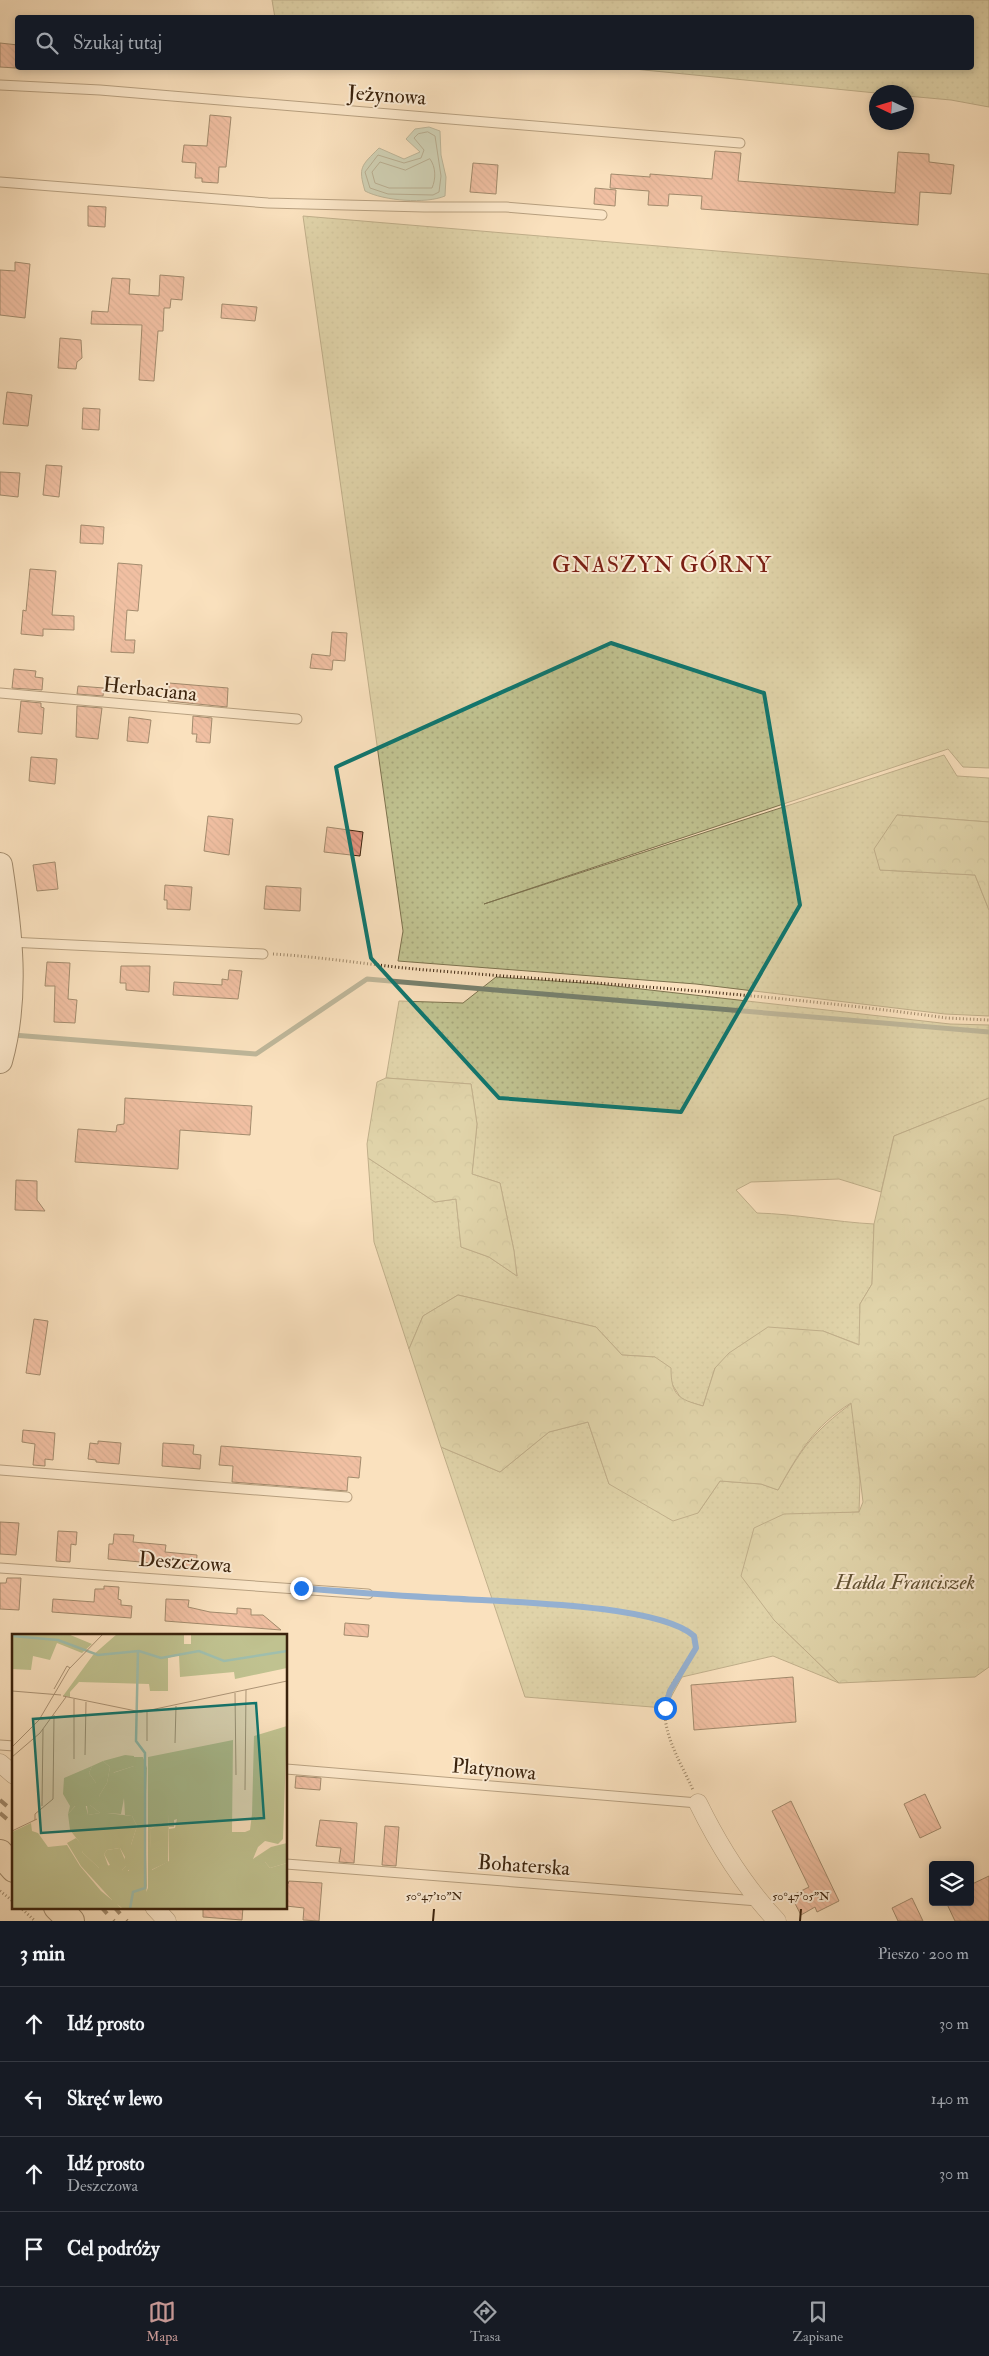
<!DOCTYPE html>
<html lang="pl">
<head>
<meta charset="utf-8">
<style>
	:root { --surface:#171b24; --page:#242831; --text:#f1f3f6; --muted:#9ea1a6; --line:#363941; --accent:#c59692 }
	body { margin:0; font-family:"IM FELL Double Pica",serif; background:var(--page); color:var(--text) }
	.controls { position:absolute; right:15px; bottom:15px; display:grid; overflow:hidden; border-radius:5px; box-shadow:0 2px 8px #0003 }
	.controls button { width:45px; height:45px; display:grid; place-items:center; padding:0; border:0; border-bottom:1px solid var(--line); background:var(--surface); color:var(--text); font:25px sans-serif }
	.compass { position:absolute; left:869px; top:85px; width:45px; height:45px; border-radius:50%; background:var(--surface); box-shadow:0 2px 8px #0003; rotate:274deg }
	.stop { position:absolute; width:15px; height:15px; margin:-11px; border:4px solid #1a73e8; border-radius:50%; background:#fff }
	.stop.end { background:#1a73e8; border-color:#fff; box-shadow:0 1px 5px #0008 }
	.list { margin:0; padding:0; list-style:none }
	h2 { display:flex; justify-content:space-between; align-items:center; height:65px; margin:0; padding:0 20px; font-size:21px }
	h2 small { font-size:16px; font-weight:400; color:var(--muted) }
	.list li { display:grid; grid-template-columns:32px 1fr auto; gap:15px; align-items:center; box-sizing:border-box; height:75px; padding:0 20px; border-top:1px solid var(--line) }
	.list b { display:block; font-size:19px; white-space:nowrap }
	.list p { margin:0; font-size:16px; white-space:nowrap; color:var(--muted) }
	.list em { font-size:16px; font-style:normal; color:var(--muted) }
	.icon { flex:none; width:28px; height:28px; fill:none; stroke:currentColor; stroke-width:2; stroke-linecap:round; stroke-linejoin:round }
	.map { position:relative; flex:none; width:989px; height:1921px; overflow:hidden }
	.search { position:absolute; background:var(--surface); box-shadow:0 2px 8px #0003; left:15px; right:15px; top:15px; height:55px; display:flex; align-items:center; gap:12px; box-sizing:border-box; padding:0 18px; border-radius:5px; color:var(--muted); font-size:19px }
	.sheet { height:365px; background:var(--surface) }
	nav { display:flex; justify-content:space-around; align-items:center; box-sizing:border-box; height:70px; border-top:1px solid var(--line); background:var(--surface); font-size:14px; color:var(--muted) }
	nav a { display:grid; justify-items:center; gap:2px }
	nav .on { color:var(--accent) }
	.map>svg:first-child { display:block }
	.grass { fill:url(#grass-dots); stroke:#7d724e }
	.forest { fill:url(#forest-crowns); stroke:#7d724e }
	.water { fill:#9fbead; stroke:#77806d }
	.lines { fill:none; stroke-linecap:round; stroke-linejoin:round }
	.shore { stroke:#6c705c; stroke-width:1 }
	.stream { stroke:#77806d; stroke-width:5 }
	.building { fill:url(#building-back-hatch); stroke:#3a220c }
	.lane-casing { stroke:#6a5238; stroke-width:11 }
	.street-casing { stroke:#6a5238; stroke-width:19 }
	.secondary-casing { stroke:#3a220c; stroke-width:26 }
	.primary-casing { stroke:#3a220c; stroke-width:28 }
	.path { stroke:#3a220c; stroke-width:3; stroke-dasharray:1 2.5; stroke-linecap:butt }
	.lane { stroke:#fcecd5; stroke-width:9 }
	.street { stroke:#fcecd5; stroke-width:18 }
	.secondary { stroke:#fcecd5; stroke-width:24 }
	.primary { stroke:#fae1be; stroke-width:26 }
	.rail { stroke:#3a220c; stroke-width:4; stroke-dasharray:9 9; stroke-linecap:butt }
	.route { stroke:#1a73e8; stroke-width:6 }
	.marked { fill:none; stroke:#0f766e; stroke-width:4; stroke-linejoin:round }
	.ticks { fill:none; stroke:#3a220c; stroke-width:2 }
	.labels { text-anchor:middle; stroke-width:4; stroke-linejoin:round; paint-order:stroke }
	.street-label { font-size:21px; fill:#3a220c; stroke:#fcecd5 }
	.park-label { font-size:21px; font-style:italic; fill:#625234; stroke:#fcecd5 }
	.neighbourhood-label { font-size:22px; letter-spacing:1px; fill:#7a1f14; stroke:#fcecd5 }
	.inset-river { fill:none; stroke:#9fbead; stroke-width:2.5 }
	.inset-road { fill:none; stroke:#ad9577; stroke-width:1 }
	.view { fill:#0f766e; fill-opacity:0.15; stroke:#0f766e; stroke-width:2.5 }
	.inset-edge { fill:none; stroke:#3a220c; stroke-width:2.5 }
	.ticks-label { font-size:12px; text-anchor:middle; fill:#3a220c; stroke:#fcecd5; stroke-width:4; stroke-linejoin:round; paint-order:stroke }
</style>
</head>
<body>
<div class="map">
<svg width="989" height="1921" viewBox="0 0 989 1921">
	<defs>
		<pattern id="grass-dots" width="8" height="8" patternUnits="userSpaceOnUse" patternTransform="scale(1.25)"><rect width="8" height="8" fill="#c0c290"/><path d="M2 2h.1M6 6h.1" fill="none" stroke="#a6a67b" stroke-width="1.8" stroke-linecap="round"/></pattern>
		<pattern id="forest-crowns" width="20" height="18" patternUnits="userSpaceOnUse" patternTransform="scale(1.25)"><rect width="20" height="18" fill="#c0c290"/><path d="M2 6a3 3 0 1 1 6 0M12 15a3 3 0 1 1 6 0" fill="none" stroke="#a6a67b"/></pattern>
		<pattern id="building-back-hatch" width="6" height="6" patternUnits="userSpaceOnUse" patternTransform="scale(1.25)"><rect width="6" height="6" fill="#e69681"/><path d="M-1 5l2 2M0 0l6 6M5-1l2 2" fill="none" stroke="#bb7a68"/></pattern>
	</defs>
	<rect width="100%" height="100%" fill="#fae1be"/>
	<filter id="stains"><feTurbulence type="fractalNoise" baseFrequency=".004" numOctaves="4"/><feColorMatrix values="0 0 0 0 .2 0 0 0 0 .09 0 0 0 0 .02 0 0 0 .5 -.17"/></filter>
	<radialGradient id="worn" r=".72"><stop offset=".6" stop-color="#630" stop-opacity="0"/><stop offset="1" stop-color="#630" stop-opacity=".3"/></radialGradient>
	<g class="grass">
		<path d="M272,0h717v107l-38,-7 -44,-4 -1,-4 -30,1 -252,-25h348v-50h-697z"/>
		<path d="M303,216l686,58v494l-26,-1 -15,-18 -464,155 460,-149 13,21 32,2v44l-92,-7 -17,55 95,5 14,35v106l-44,-2 -249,-30 -298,-23 5,-30z"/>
		<path d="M496,977l101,7 353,40 39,1v73l-95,38 -13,56 -42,-13 -88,3 -15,8 21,23c39,1 78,9 117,11l-2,60 -12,20v41l-37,-14 -108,37 -12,38 -21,-6 -27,-43 -33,-2 -26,-28 -138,-32 -35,21 -14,33 -35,-107 -6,-84 67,44 21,-3 5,48 28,10 28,19 -3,-25 -14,-68 -28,-9 5,-50 -6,-40 -85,-6 13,-77 64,2z"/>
		<path d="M852,1403l8,78 -1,31 -35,2 -50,106 65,63 -66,-27 -91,21 -17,31 -140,-11 -84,-250 59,25 49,-40 39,-10 21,62 89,29 22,-32 41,3 17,6c24,-42 34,-57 74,-87z"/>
	</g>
	<g class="forest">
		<path d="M897,815l92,7v88l-14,-35 -95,-5 -6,-21z"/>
		<path d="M386,1078l85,6 6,40 -5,50 28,9 14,68 3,25 -28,-19 -28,-10 -5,-48 -21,3 -67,-44 -1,-14 10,-62z"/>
		<path d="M989,1098v569l-14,10 -136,6 -65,-63 -33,-44 13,-48 30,-14 75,-2 4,-10 -12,-99c-37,23 -53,51 -73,87l-17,-6 -41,-3 -22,32 -25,8 -64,-37 -21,-62 -39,10 -49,40 -59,-25 -32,-98 14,-33 35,-21 138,32 26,28 33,2 16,11c0,27 7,31 32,38l12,-38 14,-15 39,-26 55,4 36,14 1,-41 12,-20 2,-60 20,-88z"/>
	</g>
	<path class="water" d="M429,127l11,4 1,24 5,22 -1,19c-19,8 -61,5 -80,-5 -7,-24 -4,-25 14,-43l25,11 16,-7 -14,-13 9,-10z"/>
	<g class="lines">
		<g class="shore">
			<path d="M428,132l7,4 6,40 -2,16 -6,3 -45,-1 -18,-6 -5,-16 13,-17 26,8 17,-5 3,-8 -10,-12 4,-4z"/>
			<path d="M430,159c6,8 6,20 2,29h-43l-14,-5 -3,-11 8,-10 25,8z"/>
		</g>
		<path class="stream" d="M13,1035l243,19 111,-75 622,53"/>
	</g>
	<g class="building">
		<path d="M0,43l18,2 -2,23 -16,-1z"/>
		<path d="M210,115l21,2 -5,50h-7l-1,16 -16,-1v-4h-7l1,-15 -14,-1 2,-17 23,1z"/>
		<path d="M715,151l26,2 -3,28 157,12 3,-41 31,2v8l25,3 -3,29 -31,-2 -2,33 -217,-16 1,-13 -33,-2 -1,12 -20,-1 1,-14 -39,-3 1,-14 39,3v-3l62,5z"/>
		<path d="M473,163l25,2 -2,29 -26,-2z"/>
		<path d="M595,188l21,2 -1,16 -21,-2z"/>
		<path d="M88,206l18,1 -1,20 -17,-1z"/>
		<path d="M15,262l15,2 -5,54 -25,-3v-45l15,1z"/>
		<path d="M160,275l24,2 -2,23 -11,-1 -1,9h-6l-1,23h-5l-4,50 -15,-1 3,-55 -51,-1 1,-13 16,1 4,-34 18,1 -1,15 30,2z"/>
		<path d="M222,304l35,3 -2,14 -34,-3z"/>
		<path d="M60,338l21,2 1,18 -5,4 -1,7 -18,-1z"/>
		<path d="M7,392l25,3 -4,31 -25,-2z"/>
		<path d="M83,408l17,1 -1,21 -17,-1z"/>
		<path d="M46,465l16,1 -3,31 -16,-2z"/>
		<path d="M0,472l20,1 -2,24 -18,-2z"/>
		<path d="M81,525l23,2 -1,17 -23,-1z"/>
		<path d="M118,563l24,2 -4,46 -11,-1 -2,30h10l-1,13 -23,-1z"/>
		<path d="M30,569l26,2 -4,44 22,1v14l-31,-1v7l-22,-2 2,-24 3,1z"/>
		<path d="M332,632l15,1 -2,28 -12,-1 -1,10 -22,-2 2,-14 18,2z"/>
		<path d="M14,669l22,2 -1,6 8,1 -1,12 -30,-2z"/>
		<path d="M169,683l59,5 -1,19 -59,-6z"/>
		<path d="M78,686l26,2 -1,8 -26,-2z"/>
		<path d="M21,701l20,2v4l3,1 -2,26 -24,-2z"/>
		<path d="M77,706l25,2 -4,31 -22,-2z"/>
		<path d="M193,716l19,2 -2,25 -14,-1 1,-8h-5z"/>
		<path d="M129,717l22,3 -3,23 -21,-2z"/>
		<path d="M31,757l26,2 -2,25 -26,-3z"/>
		<path d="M208,816l25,3 -4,36 -25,-4z"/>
		<path d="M327,827l36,5 -3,24 -36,-4z"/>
		<path d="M55,862l3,27 -21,2 -4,-26z"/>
		<path d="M165,885l27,2 -2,23 -23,-1v-9h-3z"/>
		<path d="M266,886l35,2 -1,23 -36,-2z"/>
		<path d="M47,962l23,1 -2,36 9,1 -2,23 -21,-1 1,-36h-10z"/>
		<path d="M121,966h29l-1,26 -23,-2v-7h-6z"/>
		<path d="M229,970l13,1 -4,28 -65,-4 1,-13 48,3v-6l6,1z"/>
		<path d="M125,1098l127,8 -2,29 -70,-5 -2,39 -103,-7 3,-33 38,3 1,-7 7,-1z"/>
		<path d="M16,1180l21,1v19l8,11 -30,-1z"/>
		<path d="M34,1319l14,2 -8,54 -14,-2z"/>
		<path d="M23,1430l32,3 -2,27 -8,-1v7l-12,-1 2,-21 -13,-2z"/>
		<path d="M98,1441l23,2 -2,21 -23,-2v-2l-8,-1 2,-16 8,1z"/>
		<path d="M163,1443l31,2 -1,9 8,1 -1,14 -38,-3z"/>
		<path d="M221,1446l140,11 -2,21 -11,-1 -1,14 -115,-9 1,-16 -14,-1z"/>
		<path d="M0,1522l19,1 -3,32 -16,-1z"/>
		<path d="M58,1531l19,1 -1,13 -5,-1 -1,18 -14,-1z"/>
		<path d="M114,1534l20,1 -1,7 33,3 -1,7 32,3 -1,14 -12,-1v-2l-76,-7 1,-15h4z"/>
		<path d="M7,1578h14l-2,32 -19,-1v-26h6z"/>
		<path d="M104,1586l15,1 -1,12 3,1v5l11,1 -1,12 -79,-6 1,-13 41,3 1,-13h9z"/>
		<path d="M166,1599l23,1 -1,7 22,5 27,2v-6l14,1v6h12l18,15 -116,-9z"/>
		<path d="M345,1623l24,2 -1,12 -24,-2z"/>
		<path d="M793,1677l3,45 -102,8 -3,-45z"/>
		<path d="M296,1776l25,2 -1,12 -25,-2z"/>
		<path d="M925,1794l16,34 -21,10 -16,-34z"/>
		<path d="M791,1801l48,100 -22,11 -2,-5 -14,8 -10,-19 18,-9 -37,-76z"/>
		<path d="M320,1820l37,3 -3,40 -15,-1 2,-14 -25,-2z"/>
		<path d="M385,1826l14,1 -3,39 -14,-1z"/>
		<path d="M989,1876v45h-34l-9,-19h24v-17z"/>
		<path d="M289,1881l33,2 -3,38 -16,-1 1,-12 -18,-2v-22h2z"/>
		<path d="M912,1898l11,23h-25l-6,-13z"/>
		<path d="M203,1907h40l-1,13 -39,-3z"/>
	</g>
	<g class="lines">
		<defs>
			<g id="lane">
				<path d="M0,85l100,5 640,53"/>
				<path d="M0,182l268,21 156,4h82l96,8"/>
				<path d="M0,693l297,26"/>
				<path d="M9,942l254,12"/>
				<path d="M0,1470l347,27"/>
				<path d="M0,1568l368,26"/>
				<path d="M0,1745l14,1"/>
				<path d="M286,1769l412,34"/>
				<path d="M286,1864l472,37"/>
			</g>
			<g id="street">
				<path d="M0,1763l14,12"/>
				<path d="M698,1803c21,43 46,83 79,118"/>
				<path d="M154,1907l13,14"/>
			</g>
			<path id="secondary" d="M0,865c10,65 18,132 0,196"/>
			<g id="primary">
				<path d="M0,1853l14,16"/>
				<path d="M57,1907l14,14"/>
			</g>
		</defs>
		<use href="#lane" class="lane-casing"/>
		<use href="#street" class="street-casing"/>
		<use href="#secondary" class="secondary-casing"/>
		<use href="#primary" class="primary-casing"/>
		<g class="path">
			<path d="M273,954c52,3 103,12 154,16 174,14 347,24 520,48l42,2"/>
			<path d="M379,1595l169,9 82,9 46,12 12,6 6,5 2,12c-7,15 -20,27 -27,43 -14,33 11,69 24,99"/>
			<path d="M0,1891l14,11"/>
			<path d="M20,1907l15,14"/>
		</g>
		<use href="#lane" class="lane"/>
		<use href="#street" class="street"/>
		<use href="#secondary" class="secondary"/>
		<use href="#primary" class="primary"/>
		<g class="rail">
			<path d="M0,1800l14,12"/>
			<path d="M0,1813l14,12"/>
			<path d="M101,1907l13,14"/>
			<path d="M114,1907l13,14"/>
		</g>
	</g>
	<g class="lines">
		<path class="route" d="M301,1588c48,4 96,8 144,10 53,4 212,5 249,38l2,12 -26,43 -5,17"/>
	</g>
	<path d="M0 0H989V1921H0ZM611,643l153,50 36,212 -119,207 -182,-14 -128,-140 -35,-191z" fill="#fae1be" fill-opacity=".55" fill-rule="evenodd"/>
	<path class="marked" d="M611,643l153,50 36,212 -119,207 -182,-14 -128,-140 -35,-191z"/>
	<path class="ticks" d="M433,1921l1,-12M800,1921l1,-12"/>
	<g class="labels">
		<g class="street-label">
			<text transform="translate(387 95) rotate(4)" y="7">Jeżynowa</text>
			<text transform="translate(150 689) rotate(6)" y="7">Herbaciana</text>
			<text transform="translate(185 1562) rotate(4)" y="7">Deszczowa</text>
			<text transform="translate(494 1769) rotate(5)" y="7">Platynowa</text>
			<text transform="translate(524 1865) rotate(4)" y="7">Bohaterska</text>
		</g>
		<g class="park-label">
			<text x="905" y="1589">Hałda Franciszek</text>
		</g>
		<g class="neighbourhood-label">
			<text x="662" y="572">GNASZYN GÓRNY</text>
		</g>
	</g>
	<g transform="translate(12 1634)">
		<rect width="275" height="275" fill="#fae1be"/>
		<path d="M0,0h56l24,10 -10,9 -25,-10 -7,17 -17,-4 -2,14 -19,-1zM105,0h67v10h7v-10h96v34l-52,11 -1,-7 -54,5 -1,-22 -11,3v33h-18l-1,-7 -70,-2 -9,10v5l-7,-1 30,-41zM275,92l-4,113 -5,5 -13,-3 -7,6 -5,12 12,3 5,6 17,-5v46h-164l-6,-5 5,5h-110v-77l19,-9 1,8 6,2 10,14 19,-2 13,21 21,25 11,9 -31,-34 -14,-23 9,-5 9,10 -3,4 17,16 11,-3 -6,-11 3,-4 13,-2 7,17 -5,5 7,1 2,-26 6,-19 -5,-10 -7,-1 -1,-17 -3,16 -14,-1 -8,-17 8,-13 3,-16 -7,-6 22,-6 -4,11 -8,7 21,-7v-9h9l4,11 -2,53 2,65 -1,6 2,-4v-131l85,-17 -1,92h13l5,-2 2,-16 2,-78zM157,180v13h5v-7l3,-1 -2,9 -6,1v32l-17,9 -2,-41 12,-6zM80,132l-3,7 7,10 -6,22 10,8 -12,2 -1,-9h-12l-7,8 2,-8 -7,-12 1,-16z" fill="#c0c290" fill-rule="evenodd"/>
		<path d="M113,121l9,1v10l-22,7zM91,127l7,6 -3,16 -8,13 9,7 -1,10 25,3 5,10 -6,19 3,21 -9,7 -3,-3 4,-4 -3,-2 2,-7 -5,-9 -13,2 -3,4 5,14h-10l-17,-16 2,-4 -14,-18 -2,-16 11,-12 6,1 3,12 12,-2 -10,-8v-6l-5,-6 4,-7 7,-3 -7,-10 3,-7zM153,177l4,2 -1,49 -17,8 -1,-41 12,-6zM275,209v20l-17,5 -5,-6 -8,3 -4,-6 18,-12z" fill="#c0c290"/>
		<path class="inset-river" d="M0,2l46,4 40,15 41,-4 22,7 38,-7 25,10 63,-10M118,275l3,-17 12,-4v-135l-9,-12 2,-90"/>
		<path class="inset-road" d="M42,55l13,-23 3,2M0,57l49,4M223,59l1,82M51,62l78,16 146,-31M62,65v60M135,78v29M27,86l30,-51 34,-35M163,109l1,-37M0,113l29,-29M73,121l1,-53M0,123l28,-24 26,-36M233,156l1,-100M30,172l1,-77M23,186v-6l18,-15 1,-84M0,197l25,-12"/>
		<path class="view" d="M244,69l8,115 -223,15 -8,-114z"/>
		<rect width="275" height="275" class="inset-edge"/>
	</g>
	<g class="ticks-label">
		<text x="434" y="1900">50°47'10"N</text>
		<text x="801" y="1900">50°47'05"N</text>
	</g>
	<rect width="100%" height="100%" filter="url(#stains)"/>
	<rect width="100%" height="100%" fill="url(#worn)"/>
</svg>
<div class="controls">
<button><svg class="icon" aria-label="layers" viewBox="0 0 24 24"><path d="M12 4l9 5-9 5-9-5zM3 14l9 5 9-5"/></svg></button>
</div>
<svg class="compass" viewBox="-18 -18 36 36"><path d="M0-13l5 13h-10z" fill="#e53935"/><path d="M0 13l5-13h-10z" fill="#9ea1a6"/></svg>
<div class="stop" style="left:665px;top:1708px"></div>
<div class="stop end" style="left:301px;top:1588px"></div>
<div class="search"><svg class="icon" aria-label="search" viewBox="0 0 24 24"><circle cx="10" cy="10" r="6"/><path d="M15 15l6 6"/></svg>Szukaj tutaj</div>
</div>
<section class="sheet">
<h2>3 min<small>Pieszo · 200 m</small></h2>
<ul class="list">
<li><svg class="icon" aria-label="ahead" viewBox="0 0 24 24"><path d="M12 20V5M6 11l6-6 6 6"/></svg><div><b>Idź prosto</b></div><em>30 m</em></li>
<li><svg class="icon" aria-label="left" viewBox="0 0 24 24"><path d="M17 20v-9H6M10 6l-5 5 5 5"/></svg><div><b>Skręć w lewo</b></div><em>140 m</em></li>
<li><svg class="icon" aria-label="ahead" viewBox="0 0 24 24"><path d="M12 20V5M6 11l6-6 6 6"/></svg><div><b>Idź prosto</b><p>Deszczowa</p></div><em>30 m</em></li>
<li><svg class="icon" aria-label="arrive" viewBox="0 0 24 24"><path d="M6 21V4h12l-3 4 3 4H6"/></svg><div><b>Cel podróży</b></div></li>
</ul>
</section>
<nav>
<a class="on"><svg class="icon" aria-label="map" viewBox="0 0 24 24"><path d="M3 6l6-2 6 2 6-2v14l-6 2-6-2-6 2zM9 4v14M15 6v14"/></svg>Mapa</a>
<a><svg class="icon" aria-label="directions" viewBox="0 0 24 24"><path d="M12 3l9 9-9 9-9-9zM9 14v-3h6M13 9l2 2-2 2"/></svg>Trasa</a>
<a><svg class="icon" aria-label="saved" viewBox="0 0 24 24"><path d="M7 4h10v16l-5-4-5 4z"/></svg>Zapisane</a>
</nav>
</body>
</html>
